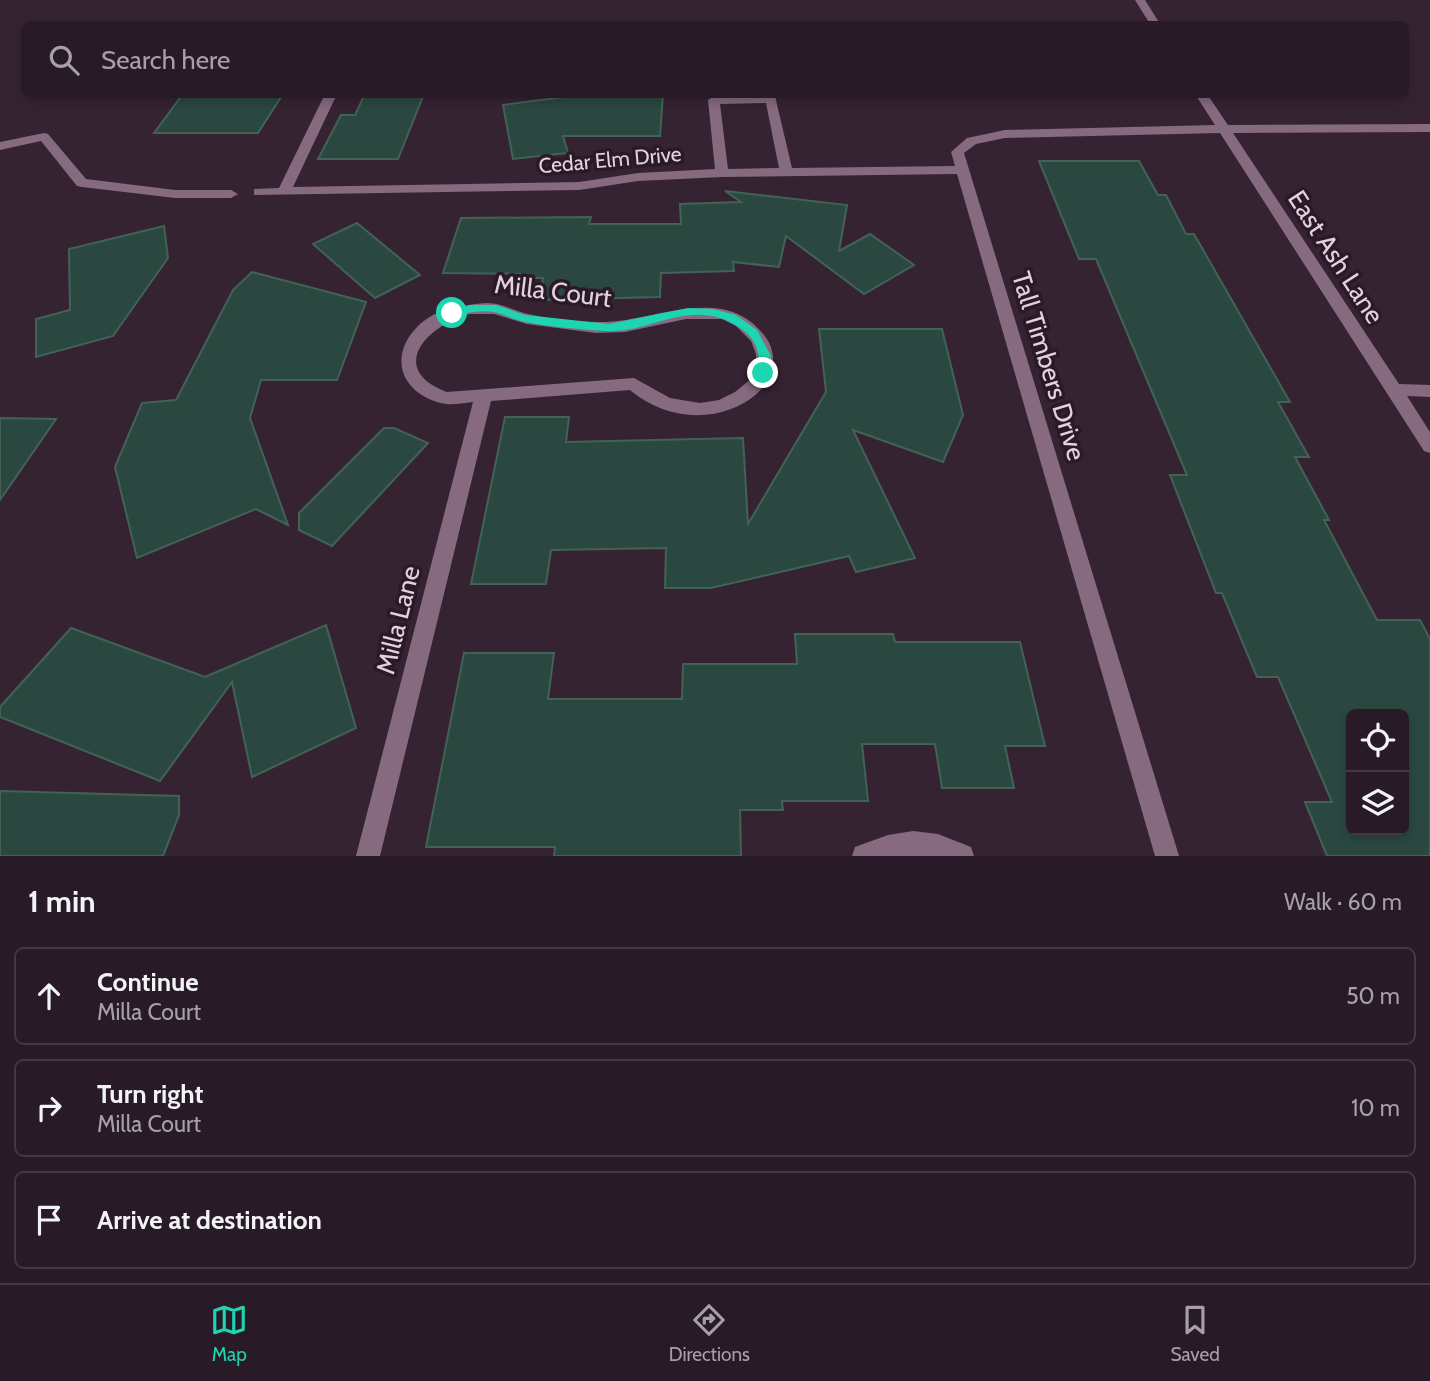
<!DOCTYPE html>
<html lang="en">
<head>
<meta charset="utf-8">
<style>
	:root { --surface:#281a26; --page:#342732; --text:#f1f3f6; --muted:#a5a1a7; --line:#443843; --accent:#1dd5b1 }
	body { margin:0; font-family:Cabin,sans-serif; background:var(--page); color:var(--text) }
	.controls { position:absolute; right:21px; bottom:21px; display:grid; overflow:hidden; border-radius:10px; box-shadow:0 4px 10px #0003 }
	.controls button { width:63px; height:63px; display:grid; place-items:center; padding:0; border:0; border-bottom:2px solid var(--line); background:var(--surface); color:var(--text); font:35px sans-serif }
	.stop { position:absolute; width:21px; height:21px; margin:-16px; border:5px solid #1dd5b1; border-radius:50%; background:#fff }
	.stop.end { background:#1dd5b1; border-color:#fff; box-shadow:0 2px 7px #0008 }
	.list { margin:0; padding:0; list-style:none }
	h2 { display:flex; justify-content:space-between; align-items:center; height:91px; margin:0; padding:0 28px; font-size:30px }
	h2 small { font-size:23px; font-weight:400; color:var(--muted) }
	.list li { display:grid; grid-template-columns:46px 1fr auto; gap:21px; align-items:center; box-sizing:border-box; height:98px; margin:0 14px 14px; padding:0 14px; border:2px solid var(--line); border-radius:10px }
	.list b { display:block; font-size:26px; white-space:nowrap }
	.list p { margin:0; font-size:23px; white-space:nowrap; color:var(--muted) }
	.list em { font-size:23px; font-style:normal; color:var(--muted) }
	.icon { flex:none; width:38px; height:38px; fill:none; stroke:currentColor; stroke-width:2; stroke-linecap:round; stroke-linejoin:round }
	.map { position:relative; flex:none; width:1430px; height:856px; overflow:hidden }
	.search { position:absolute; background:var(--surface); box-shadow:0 4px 10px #0003; left:21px; right:21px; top:21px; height:77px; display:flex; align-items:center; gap:18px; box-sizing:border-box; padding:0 24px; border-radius:10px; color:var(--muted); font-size:26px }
	.sheet { height:427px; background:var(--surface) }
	nav { display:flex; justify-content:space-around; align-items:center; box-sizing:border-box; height:98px; border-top:2px solid var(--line); background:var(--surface); font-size:19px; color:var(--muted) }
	nav a { display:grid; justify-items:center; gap:4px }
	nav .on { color:var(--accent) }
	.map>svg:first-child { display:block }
	.building { fill:#2a4840; stroke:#426258; stroke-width:2; fill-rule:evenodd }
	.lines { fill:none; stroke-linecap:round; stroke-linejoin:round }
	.minor { fill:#866a80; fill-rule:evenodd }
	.route { fill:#1dd5b1 }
	.labels { text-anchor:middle; stroke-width:7; stroke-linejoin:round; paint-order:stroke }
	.far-street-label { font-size:21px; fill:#e0d3dd; stroke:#2c1928 }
	.street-label { font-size:26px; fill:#e0d3dd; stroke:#2c1928 }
</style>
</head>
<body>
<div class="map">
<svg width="1430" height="856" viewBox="0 0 1430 856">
	<rect width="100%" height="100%" fill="#362332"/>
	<g class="building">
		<path d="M183,94h100l-25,39h-104z"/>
		<path d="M365,94h59l-26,65h-80l23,-44h14z"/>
		<path d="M587,94h76l-3,42h-97l5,17 -55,6 -10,-54z"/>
		<path d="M1039,161h100l19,34h8l20,39h8l96,168h-12l31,55h-14l34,63h-5l53,100h43l10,19v217h-103l-22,-54h27l-54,-125h-21l-35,-84h-6l-46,-118h17l-91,-216h-17zM1351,714h53v116h-53z"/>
		<path d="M725,191l122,14 -8,46 31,-17 44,31 -50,29 -78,-58 -7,31 -46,-5 1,9 -73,2 -1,24 -121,3 4,-22h-24l1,-4 -77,-1 18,-55 130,-1 -2,7h92l-1,-20 61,-2z"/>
		<path d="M357,223l63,52 -45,23 -62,-54z"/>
		<path d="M164,226l4,32 -55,78 -77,21v-38l34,-9 -1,-61z"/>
		<path d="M252,272l114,30 -29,78h-76l-11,38 38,107 -32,-16 -119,49 -22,-91 27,-64 34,-3 57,-110z"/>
		<path d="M819,329h123l21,86 -20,47 -90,-32 62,128 -59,14 -7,-16 -138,32h-46l1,-40 -115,2 -5,34h-75l34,-167h64l-3,25 177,-4 5,86 78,-132z"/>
		<path d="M0,418l56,1 -56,81z"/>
		<path d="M384,428h10l34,15 -96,103 -33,-16v-17z"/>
		<path d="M326,625l30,103 -104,49 -20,-95 -72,99 -160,-64v-10l71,-79 134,49z"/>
		<path d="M795,634h98l2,8h125l25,104h-40l9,42h-72l-7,-44h-73l6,57h-86l1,9h-43l1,46h-187l1,-9h-129l38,-194h90l-6,46h134l1,-35h114z"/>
		<path d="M0,791l179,5v19l-16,41h-163z"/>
	</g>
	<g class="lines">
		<g class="minor">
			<path d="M1135,0h10l15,24h-10z"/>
			<path d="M325,94h12l-44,93 286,-5 59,-9 77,-4 -7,-69 6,-4h61l17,72 163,-2 -4,-14 16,-14 38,-8 210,-5 -20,-31h12l21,31 202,-1v8l-197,1 166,251 31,1v12l-23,-1 23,36v21l-6,-2 -204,-318 -215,5 -29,6 -12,9 215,703h-24l-198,-682 -235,3 -84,4 -59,9 -325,5v-6l25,-1zM766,103l13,65 -51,1 -8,-65z"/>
			<path d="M44,133l4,1 38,45 89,11h56l7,4 -7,4h-56l-93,-11 -5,-1 -36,-45 -41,9v-8z"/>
			<path d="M487,303c15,0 27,8 41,11 22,5 46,8 69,8 54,2 125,-41 167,13 9,11 12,26 6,40 -7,17 -22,27 -39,34 -34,13 -73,5 -101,-19l-139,11 -111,455h-24l117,-454c-9,1 -19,3 -27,2 -11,-1 -27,-9 -34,-17 -23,-25 -5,-58 21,-72 17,-8 36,-11 54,-12zM470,314h24l33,10 69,9 29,-1 61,-13h36l14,7 15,15 5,13v13l-5,12 -16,13 -16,8 -19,3 -30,-5 -36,-20 -187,14c-61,-23 -20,-67 23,-78z"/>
			<path d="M913,831l25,3 33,13 3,9h-122l3,-9 33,-12z"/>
		</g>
	</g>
	<path class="route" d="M470,305h26l29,10 84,9 79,-16 25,1 23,6 21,15 14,26 -3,17 -5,4 -5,-4c3,-19 -1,-34 -18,-45 -47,-33 -90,6 -135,3 -27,-2 -54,-4 -80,-9 -11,-2 -20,-8 -31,-10 -14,-2 -29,1 -42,4l-5,-3z"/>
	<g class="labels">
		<g class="far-street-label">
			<text transform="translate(610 160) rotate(-5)" y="7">Cedar Elm Drive</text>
		</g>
		<g class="street-label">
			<text transform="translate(1336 257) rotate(57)" y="9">East Ash Lane</text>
			<text transform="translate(553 291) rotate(7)" y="9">Milla Court</text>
			<text transform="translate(1049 366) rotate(73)" y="9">Tall Timbers Drive</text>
			<text transform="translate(398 620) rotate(-76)" y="9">Milla Lane</text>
		</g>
	</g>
</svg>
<div class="controls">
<button><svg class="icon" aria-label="locate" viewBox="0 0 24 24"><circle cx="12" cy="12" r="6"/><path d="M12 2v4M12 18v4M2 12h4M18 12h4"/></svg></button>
<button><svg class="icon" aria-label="layers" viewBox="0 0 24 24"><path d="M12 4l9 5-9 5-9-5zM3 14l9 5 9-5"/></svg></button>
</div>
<div class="stop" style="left:452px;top:313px"></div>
<div class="stop end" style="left:763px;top:373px"></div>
<div class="search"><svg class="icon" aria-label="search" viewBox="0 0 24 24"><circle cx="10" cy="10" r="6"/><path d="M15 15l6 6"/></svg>Search here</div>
</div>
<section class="sheet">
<h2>1 min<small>Walk · 60 m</small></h2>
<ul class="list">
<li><svg class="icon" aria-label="ahead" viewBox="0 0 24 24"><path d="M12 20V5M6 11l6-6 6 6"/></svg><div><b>Continue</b><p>Milla Court</p></div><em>50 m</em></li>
<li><svg class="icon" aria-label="right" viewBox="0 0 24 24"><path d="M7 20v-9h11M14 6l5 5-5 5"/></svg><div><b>Turn right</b><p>Milla Court</p></div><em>10 m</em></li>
<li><svg class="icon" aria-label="arrive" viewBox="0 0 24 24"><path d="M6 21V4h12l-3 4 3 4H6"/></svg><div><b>Arrive at destination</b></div></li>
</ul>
</section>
<nav>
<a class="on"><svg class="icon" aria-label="map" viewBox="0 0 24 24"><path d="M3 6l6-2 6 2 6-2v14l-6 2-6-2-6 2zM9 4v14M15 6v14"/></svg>Map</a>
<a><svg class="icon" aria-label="directions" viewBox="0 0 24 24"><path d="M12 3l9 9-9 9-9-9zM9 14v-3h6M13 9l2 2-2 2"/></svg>Directions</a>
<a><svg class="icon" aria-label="saved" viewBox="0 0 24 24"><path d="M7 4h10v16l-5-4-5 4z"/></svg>Saved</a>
</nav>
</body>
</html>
